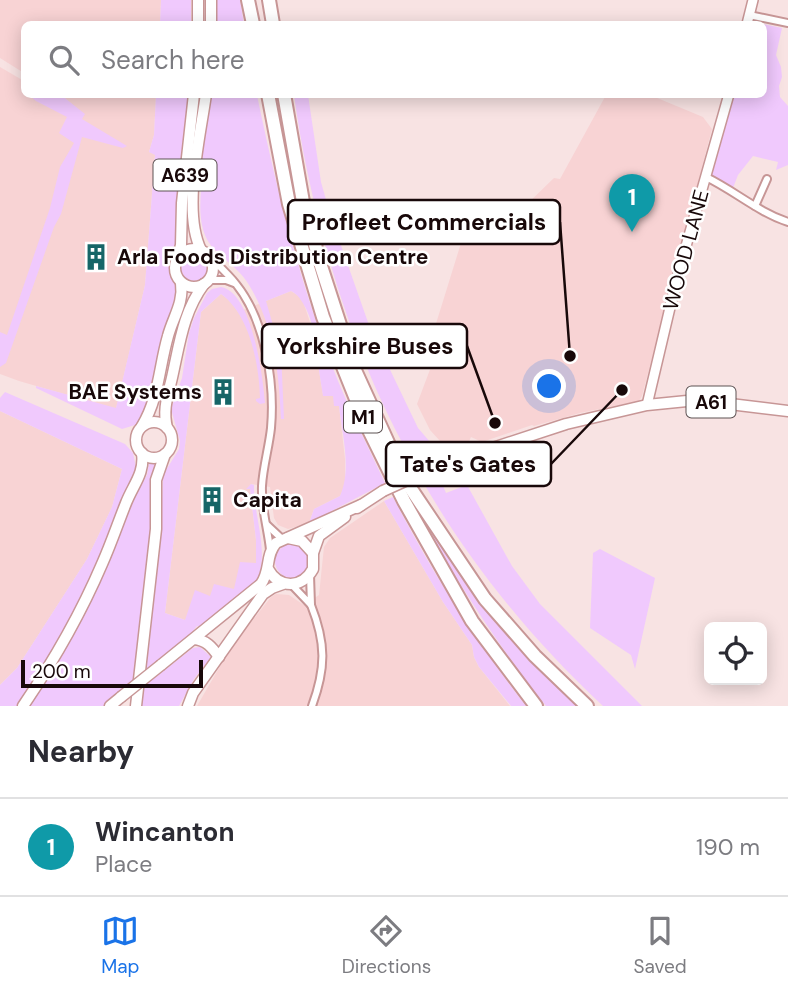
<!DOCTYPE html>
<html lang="en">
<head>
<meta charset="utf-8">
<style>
	:root { --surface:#fff; --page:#f2f2f3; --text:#2b2b33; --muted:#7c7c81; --line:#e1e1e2; --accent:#1a73e8 }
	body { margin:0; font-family:"DM Sans",sans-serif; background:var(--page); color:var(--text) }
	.controls { position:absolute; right:21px; bottom:21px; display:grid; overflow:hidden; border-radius:10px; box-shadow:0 4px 18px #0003 }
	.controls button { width:63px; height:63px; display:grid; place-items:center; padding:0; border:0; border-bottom:2px solid var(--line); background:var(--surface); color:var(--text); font:35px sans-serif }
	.scale { position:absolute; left:21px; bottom:18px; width:182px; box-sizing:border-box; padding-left:7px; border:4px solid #180809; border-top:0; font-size:19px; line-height:24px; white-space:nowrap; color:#180809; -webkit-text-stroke:5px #fff; paint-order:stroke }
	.you { position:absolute; left:550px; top:387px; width:24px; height:24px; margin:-18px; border:5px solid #fff; border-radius:50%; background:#1a73e8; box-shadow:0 0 0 10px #1a73e833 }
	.badge { display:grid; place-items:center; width:46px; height:46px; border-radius:50%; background:var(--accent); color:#fff; font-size:23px; font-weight:700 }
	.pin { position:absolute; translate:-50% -58px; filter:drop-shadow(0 2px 4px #0008) }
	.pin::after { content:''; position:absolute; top:37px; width:24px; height:21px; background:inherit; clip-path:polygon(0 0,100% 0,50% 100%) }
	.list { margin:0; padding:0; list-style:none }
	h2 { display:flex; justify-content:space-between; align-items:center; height:91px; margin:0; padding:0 28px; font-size:30px }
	h2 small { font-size:23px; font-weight:400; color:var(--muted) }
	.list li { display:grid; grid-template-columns:46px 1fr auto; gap:21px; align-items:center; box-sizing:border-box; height:98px; padding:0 28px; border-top:2px solid var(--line) }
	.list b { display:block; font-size:26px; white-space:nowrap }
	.list p { margin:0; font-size:23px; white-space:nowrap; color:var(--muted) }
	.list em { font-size:23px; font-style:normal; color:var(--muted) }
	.icon { flex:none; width:38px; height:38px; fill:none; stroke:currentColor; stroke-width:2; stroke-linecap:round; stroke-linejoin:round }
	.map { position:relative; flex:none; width:788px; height:706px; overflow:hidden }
	.search { position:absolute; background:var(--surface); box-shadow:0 4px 18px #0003; left:21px; right:21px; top:21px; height:77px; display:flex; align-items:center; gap:18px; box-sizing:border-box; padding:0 24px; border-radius:10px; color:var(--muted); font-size:26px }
	.sheet { height:189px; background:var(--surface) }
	nav { display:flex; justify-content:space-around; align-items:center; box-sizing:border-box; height:98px; border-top:2px solid var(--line); background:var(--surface); font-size:19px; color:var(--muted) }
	nav a { display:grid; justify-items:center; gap:4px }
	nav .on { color:var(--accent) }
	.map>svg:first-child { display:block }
	.built { fill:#f8d3d4 }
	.green { fill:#f0c9fd }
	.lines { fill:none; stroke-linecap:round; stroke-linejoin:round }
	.street-casing { stroke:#c79696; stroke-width:10 }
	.secondary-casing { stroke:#c79696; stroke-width:12 }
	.primary-casing { stroke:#c79696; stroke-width:13 }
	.highway-casing { stroke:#c79696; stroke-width:16 }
	.street { stroke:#fff; stroke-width:6 }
	.secondary { stroke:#fff; stroke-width:9 }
	.primary { stroke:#fff; stroke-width:10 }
	.highway { stroke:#fff; stroke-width:12 }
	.primary-bridge-casing { stroke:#c79696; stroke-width:13; stroke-linecap:butt }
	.primary-bridge { stroke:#fff; stroke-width:10 }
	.labels { text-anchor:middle; stroke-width:5; stroke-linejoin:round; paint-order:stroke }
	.shield { fill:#fff; stroke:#5d5253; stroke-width:2 }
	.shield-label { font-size:19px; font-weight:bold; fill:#180809 }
	.street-label { font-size:21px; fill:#180809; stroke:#fff }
	.poi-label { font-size:21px; font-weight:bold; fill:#180809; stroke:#fff; text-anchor:start }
	.leader { fill:none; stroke:#180809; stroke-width:2.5 }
	.callout-dot { fill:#180809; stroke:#fff; stroke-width:2.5 }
	.callout { fill:#fff; stroke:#180809; stroke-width:2.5 }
	.callout-label { font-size:23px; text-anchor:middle; font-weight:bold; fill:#180809 }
</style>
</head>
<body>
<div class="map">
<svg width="788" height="706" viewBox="0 0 788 706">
	<rect width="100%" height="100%" fill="#f8e3e3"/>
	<g class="built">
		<path d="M0,0h161l-1,24h-136v49l-24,-15z"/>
		<path d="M0,67l24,14v13l25,1 33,23 2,-4 -23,-19h95l-2,40 -5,17 6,2 -10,131 -29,124 -97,-28 -19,-7z"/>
		<path d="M606,95h44l53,22 9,12 -70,267 -3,5 -59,12 -46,13 -2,-1 -50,17 -11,-5 -6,13 -17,5 -8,-14 -10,-11 -13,-26 23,-61 -6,-13 32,-103 27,10 61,-59 6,1z"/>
		<path d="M291,291l11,7 12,36 -3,13 5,5 7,43h10l6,11 6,53v27l-5,10 -26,13 -5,14 -21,6 -10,-4 -4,-7 -4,-31 -19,-3 -4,5h3l6,51v23l-21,26 -25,7 -25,24 -20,-7 36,-301 20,-18 10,7 7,11z"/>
		<path d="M0,411l122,58 -10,38 -25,52 -70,109 -17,17z"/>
		<path d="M384,501l59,101 29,43 2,12 5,10 31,39h-313l33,-57 41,-52 5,-3 13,1 15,10 15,-10 5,-48 6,-9z"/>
	</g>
	<g class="green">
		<path d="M161,0h30v24h-31z"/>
		<path d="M214,0h26l4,24h-29z"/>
		<path d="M758,23l24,5 -6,27 5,12 1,10 -3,9 1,11 8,9v59l-12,5 2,-8 -25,-6 -15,19 -5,13 -22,-11 22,-82 31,-1v-70h-7z"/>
		<path d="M29,95h32l24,19 -3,5 45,27 -4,2 -41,-11 -21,77 -7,13 -48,136 -6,4v-35l7,3 43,-127 10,-41 14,-24 -15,-10 8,-16 -31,-16z"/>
		<path d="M156,95h32l-10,103v46l-8,16 -1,9 8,22 -1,11 -11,27 -14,69 -6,14 -10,13 -13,4 -86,-41v-2l80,22 29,-123 10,-130 -6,-3 5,-17z"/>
		<path d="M210,95h47c20,97 44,193 81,286 14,34 31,68 47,102l-76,40 5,-14 26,-13c12,-27 2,-62 -1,-90h-5l-1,-10h-10l-7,-44h-4c-2,-7 1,-10 1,-17 1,-12 -10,-39 -22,-44l-25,10 11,38 28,-6 -2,16 -22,3 3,67h-3c-2,-47 -7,-93 -32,-134 -8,-14 -23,-24 -34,-35 -21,-20 -14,-56 -12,-82l-2,-1z"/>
		<path d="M294,95h14l13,87 9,32 40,114 48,100 24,28 -26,11c-64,-109 -105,-249 -122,-372z"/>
		<circle cx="194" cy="267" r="14"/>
		<path d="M221,287c31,5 42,89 44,116l-5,1 -4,-3v-2l4,-1c-1,-34 -10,-83 -39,-104l-20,18 -36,301 20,7 10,-30 15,6 4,-12 20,5 6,-27 16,1v-23l-6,-51h-4l5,-5 3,1c-1,29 16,67 3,95l-55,48 -5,-2 -5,6 1,3 -48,36 16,-147 2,-49 16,-26 1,-8 -9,-32 11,-31 7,-45 5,-15 13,-25 5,-4z"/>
		<path d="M5,392l120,52 8,9 3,14 -31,80 -37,81 -49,78h-19v-21l17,-17 70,-109 25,-52 10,-38 -122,-58v-13z"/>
		<path d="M149,463h6l-3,14 2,38 -17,163 -32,28h-75l41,-67 28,-55 33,-83 15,-26z"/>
		<path d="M439,476l7,17 21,-8 45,81 28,38 102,102h-39c-71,-66 -132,-141 -180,-224z"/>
		<path d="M393,497c38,74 82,143 133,209h-15l-32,-39 -5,-10 -2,-12 -29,-43 -59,-101z"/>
		<path d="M415,501l21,33 144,172h-34c-51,-64 -94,-132 -134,-204z"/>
		<circle cx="292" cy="561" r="17"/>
		<path d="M600,549l55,29 -20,91 -4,-14 -41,-27 3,-75z"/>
		<path d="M200,647l11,10 -17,22 -15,27h-38l2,-19 50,-39z"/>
	</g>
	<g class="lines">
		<defs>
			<g id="street">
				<path d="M749,15l39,8"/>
				<path d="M706,177c29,14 52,35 82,45"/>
				<path d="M755,206l12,-27"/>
				<path d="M210,257c8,8 18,17 26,27 29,36 39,98 35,144 -2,19 -8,39 -9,58 -1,22 6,43 8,64"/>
				<path d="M209,280h17l8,3"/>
				<path d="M267,525l15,14"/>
				<path d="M292,585l19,20 -1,-30"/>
				<path d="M311,605c15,38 15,63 1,101"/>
			</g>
			<g id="secondary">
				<path d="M747,24l6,-24"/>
				<path d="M647,405l30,-127 52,-184"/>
			</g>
			<g id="primary">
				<path d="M211,0v24"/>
				<path d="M198,24v-24"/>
				<circle cx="194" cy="268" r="19"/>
				<path d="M201,250c-19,-39 -1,-112 5,-156"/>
				<path d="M178,256l3,-11 1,-42 12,-109"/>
				<circle cx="154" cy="440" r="18"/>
				<path d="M142,426c17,-28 17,-59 26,-90 5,-19 16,-33 13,-53"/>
				<path d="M167,428c-5,-20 2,-35 6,-55 7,-32 11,-62 31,-89"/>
				<path d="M438,466l128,-42 81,-19 50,-5 91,11"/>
				<path d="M357,508l26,-17"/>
				<path d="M288,538l14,3 11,12"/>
				<path d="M268,569c11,20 34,20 45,0v-16l6,-17 26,-19"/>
				<path d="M194,639c12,1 18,8 25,18"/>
				<path d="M161,665l100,-81c10,-14 4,-28 15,-41l85,-38"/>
				<path d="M23,706c30,-44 58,-93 79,-142 9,-20 16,-41 24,-61 7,-18 19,-30 16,-50"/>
				<path d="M110,706l11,-9"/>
				<path d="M136,706l20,-177v-49l9,-26"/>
				<path d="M188,706l5,-13 70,-99 9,-6 11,-4"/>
			</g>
			<g id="highway">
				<path d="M248,0l5,24"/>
				<path d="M269,0l4,24"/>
				<path d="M268,94l21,110 34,113 43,107 38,77 68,120 64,85"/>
				<path d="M284,94l19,108 18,64 33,102 51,112 80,119 50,57 52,50"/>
			</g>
		</defs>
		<use href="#street" class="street-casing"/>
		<use href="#secondary" class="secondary-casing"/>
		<use href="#primary" class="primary-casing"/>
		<use href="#highway" class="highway-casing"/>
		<use href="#street" class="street"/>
		<use href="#secondary" class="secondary"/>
		<use href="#primary" class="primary"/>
		<use href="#highway" class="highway"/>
		<defs>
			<g id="primary-bridge">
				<path d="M383,491l55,-25"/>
				<path d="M121,697l40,-32"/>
			</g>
		</defs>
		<use href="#primary-bridge" class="primary-bridge-casing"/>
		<use href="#primary-bridge" class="primary-bridge"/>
	</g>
	<defs>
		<symbol id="building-bare" viewBox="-9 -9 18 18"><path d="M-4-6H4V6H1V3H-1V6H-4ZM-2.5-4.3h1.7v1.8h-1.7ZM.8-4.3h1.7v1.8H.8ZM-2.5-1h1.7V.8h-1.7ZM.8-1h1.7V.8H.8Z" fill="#166567" stroke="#fff" stroke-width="2.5" paint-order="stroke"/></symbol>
	</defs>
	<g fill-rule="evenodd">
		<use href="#building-bare" x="77" y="238" width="38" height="38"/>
		<use href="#building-bare" x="204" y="373" width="38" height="38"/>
		<use href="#building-bare" x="193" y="481" width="38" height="38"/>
	</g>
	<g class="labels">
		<g class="shield">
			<rect x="153.5" y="159.5" width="63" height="31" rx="5"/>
			<rect x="686.5" y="386.5" width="49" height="31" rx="5"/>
			<rect x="344" y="401.5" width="38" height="31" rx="5"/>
		</g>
		<g class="shield-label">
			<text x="185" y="182">A639</text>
			<text x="711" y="409">A61</text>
			<text x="363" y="424">M1</text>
		</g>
		<g class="street-label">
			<text transform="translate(686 250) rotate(-75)" y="7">WOOD LANE</text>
		</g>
		<g class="poi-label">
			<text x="117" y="264">Arla Foods Distribution Centre</text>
			<text x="202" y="399" text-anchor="end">BAE Systems</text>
			<text x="233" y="507">Capita</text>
		</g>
	</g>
	<path class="leader" d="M570 356L560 222M495 423L467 346M622 390L551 464"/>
	<g class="callout-dot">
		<circle cx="570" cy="356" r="7"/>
		<circle cx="495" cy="423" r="7"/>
		<circle cx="622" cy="390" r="7"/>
	</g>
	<g class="callout">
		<rect x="288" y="200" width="272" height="44" rx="7"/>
		<rect x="262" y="324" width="205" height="44" rx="7"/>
		<rect x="386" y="442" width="165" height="44" rx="7"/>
	</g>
	<g class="callout-label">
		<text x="424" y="230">Profleet Commercials</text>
		<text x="365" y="354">Yorkshire Buses</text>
		<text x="468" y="472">Tate's Gates</text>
	</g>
</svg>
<div class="controls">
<button><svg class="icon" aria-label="locate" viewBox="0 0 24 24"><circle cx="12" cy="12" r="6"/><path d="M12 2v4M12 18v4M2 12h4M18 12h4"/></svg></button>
</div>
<div class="scale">200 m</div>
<div class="you"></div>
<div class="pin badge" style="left:632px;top:232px;background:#0f9aa8">1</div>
<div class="search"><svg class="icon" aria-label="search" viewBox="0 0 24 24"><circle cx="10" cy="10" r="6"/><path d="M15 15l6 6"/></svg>Search here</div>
</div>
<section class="sheet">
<h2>Nearby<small></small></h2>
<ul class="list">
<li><span class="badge" style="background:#0f9aa8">1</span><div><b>Wincanton</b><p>Place</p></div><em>190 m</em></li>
</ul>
</section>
<nav>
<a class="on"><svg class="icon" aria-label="map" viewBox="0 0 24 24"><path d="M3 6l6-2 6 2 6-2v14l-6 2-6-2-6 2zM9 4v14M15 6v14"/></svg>Map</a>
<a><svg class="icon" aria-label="directions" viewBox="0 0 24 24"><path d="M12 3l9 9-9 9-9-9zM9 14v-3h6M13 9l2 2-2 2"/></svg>Directions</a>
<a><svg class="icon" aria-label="saved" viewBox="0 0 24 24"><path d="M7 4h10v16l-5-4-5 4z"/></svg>Saved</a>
</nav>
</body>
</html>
